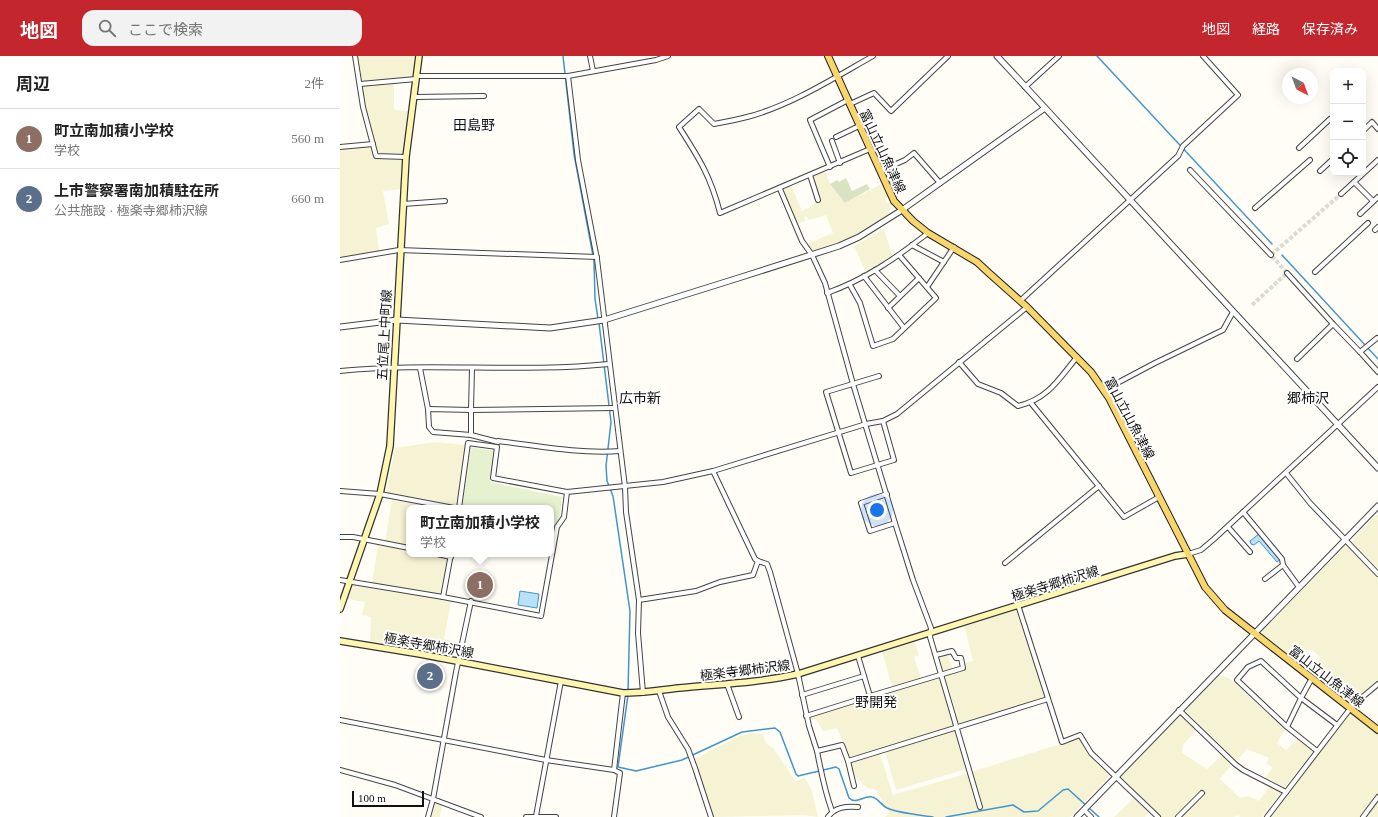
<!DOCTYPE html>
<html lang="ja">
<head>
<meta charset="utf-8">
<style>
	:root { --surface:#fff; --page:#f2f2f2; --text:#222; --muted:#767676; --line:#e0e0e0; --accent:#c4262e }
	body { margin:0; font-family:"Times New Roman","Noto Sans JP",serif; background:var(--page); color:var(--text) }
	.controls { position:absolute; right:12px; top:12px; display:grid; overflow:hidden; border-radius:8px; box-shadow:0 4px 16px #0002 }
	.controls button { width:36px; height:36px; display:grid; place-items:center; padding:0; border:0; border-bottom:1px solid var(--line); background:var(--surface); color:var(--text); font:20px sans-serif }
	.compass { position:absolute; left:942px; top:12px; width:36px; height:36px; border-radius:50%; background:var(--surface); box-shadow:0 4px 16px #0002; rotate:139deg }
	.scale { position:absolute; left:12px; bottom:10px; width:72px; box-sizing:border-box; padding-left:4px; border:2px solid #111; border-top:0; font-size:11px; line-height:14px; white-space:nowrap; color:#111; -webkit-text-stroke:3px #fff; paint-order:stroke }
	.you { position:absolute; left:537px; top:454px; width:14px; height:14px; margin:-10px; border:3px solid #fff; border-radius:50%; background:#1a73e8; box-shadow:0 0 0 6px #1a73e833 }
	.badge { display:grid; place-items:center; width:26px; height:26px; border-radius:50%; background:var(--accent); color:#fff; font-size:13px; font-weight:700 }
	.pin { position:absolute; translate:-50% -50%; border:2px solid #fff; box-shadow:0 1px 4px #0006 }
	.popup { position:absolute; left:66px; top:449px; width:148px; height:52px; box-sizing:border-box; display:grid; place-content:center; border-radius:8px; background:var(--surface); filter:drop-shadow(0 1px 3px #0005); font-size:13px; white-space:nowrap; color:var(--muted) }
	.popup b { font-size:15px; color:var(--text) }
	.popup::after { content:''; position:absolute; left:50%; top:100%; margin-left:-8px; border:8px solid transparent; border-top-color:var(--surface) }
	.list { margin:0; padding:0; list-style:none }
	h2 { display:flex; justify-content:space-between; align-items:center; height:52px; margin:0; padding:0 16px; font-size:17px }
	h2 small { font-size:13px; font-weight:400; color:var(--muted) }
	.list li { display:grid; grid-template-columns:26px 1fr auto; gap:12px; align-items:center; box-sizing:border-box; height:60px; padding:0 16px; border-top:1px solid var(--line) }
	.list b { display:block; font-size:15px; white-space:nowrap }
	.list p { margin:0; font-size:13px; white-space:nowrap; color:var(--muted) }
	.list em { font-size:13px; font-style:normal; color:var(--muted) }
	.icon { flex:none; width:22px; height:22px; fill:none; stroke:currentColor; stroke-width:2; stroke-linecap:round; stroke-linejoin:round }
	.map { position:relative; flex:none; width:1038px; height:761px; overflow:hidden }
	header { display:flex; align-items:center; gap:24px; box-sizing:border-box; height:56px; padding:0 20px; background:var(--accent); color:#fff }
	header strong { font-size:19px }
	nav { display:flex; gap:22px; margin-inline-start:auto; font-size:14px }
	.search { width:280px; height:36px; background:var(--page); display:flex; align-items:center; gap:10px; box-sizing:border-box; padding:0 14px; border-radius:12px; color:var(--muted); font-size:15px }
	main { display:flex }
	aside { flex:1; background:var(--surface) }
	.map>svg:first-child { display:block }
	.farmland { fill:#f6f3d4 }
	.cemetery { fill:#d9e3c4 }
	.pitch { fill:#e6f2cf }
	.water { fill:#b9e0f7; stroke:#3f96cf }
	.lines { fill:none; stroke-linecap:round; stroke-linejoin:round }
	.stream { stroke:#3f96cf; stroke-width:1.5 }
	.minor-tunnel { stroke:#dbdad3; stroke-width:4; stroke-dasharray:4 2; stroke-linecap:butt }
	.minor-casing { stroke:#444; stroke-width:6 }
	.tertiary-casing { stroke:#444; stroke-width:7 }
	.secondary-casing { stroke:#333; stroke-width:8 }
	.primary-casing { stroke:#222; stroke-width:8 }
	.minor { stroke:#fff; stroke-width:4 }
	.tertiary { stroke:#fff; stroke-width:5 }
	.secondary { stroke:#fff6b0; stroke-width:5.5 }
	.primary { stroke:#f9d66b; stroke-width:6 }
	.labels { text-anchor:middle; stroke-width:4; stroke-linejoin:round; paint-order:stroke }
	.street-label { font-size:13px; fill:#111; stroke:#fff }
	.neighbourhood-label { font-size:14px; fill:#111; stroke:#fff }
</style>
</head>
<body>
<header>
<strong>地図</strong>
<div class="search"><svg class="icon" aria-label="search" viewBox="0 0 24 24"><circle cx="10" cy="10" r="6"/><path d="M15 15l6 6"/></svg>ここで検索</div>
<nav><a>地図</a><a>経路</a><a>保存済み</a></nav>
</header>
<main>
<aside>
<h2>周辺<small>2件</small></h2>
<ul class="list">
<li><span class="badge" style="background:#8d6e63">1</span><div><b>町立南加積小学校</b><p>学校</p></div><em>560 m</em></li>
<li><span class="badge" style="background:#5c6f8a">2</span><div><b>上市警察署南加積駐在所</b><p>公共施設 · 極楽寺郷柿沢線</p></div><em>660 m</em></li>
</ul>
</aside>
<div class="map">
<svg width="1038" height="761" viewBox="0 0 1038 761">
	<rect width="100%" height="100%" fill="#fffdf5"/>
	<g class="farmland">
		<path d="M18,0h57l-2,21 -51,4z"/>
		<path d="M54,27v27l14,1 -4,44 -22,-1 -5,-3 -10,-39 -5,-26z"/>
		<path d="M31,90l4,12 28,2 -2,29 -18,2 6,33 -13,4 3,23 -39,7v-109z"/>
		<path d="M485,115l6,15 14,17 37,-19 6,13 -3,2 2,4 4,-1 1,2 -3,10 -14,11 -43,21 -20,5 -5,-7 26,-11 -7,-18 -17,5 -2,-3h-3l1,4 -9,3 -14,-35 9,-4 11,26 9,-4 5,-6 4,-1 -8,-24z"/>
		<path d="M544,173l9,29 -27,14 -12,-26z"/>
		<path d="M96,386l29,3 -8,60 -71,-13 9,-44z"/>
		<path d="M52,444l47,8h-30v37l-24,-4z"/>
		<path d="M1038,457v56l-25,-27v-3z"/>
		<path d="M38,489l31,6v3h13l25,5 -7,35 -68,-11z"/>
		<path d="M1006,489h3l29,32v104l-26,22 -4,1 -38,-30 10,-17 -8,-7h-9l-15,6 -25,-19 -1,-6z"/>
		<path d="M11,529l100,16 -7,38 15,4 -3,13 -86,-15 1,-24 -9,-2 3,-13 -18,-3z"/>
		<path d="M678,552l28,90 -87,26 -14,-48 20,-7 -1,-6 9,-2 -9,-36z"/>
		<path d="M574,585l5,14 -5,2 8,25 19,-4 13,48 -104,33 -13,-31 -14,3 -7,-12 -7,1v-3l84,-27 -11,-39z"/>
		<path d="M607,599l6,15 -9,3 -6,-16z"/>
		<path d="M878,619l11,3 56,51 -8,14 9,7 11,-11 16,12 -28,36 -20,-9 8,-10 -7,-5 3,-5 -22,-9 -10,12 -53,-52z"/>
		<path d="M1010,656l28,22v83h-108z"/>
		<path d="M840,659l16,15 -13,15 -1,8 25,16 15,-14 10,9 -12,15 20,19 8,-2 11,5 10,-14 13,4 -20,26h-22l-2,-2 -4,2h-74l-41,-40z"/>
		<path d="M615,674l11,39 -70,21 -11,-38z"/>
		<path d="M411,677l12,1 3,9 8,6 21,32 10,-3 7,13 6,26 -14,-2 -90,2 -19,-58 44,-23z"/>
		<path d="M739,682l7,15 24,23 -40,41h-185l4,-5 -9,-15 -4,-7 -10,-3 -10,-9 -5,-16 29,-8 13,41 72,-21z"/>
		<path d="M794,742l14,14 -3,5h-31z"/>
		<path d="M94,746l8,3 -2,12h-11z"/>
	</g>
	<path class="cemetery" d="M506,122l6,13 15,-7 3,5 -25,14 -15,-19 7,-4 2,2z"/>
	<path class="pitch" d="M131,391l22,4 -3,31 72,15 -2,19 -7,13 -2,8v-29h-89z"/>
	<g class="water">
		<path d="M920,477l21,26 -4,3 -18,-21 -5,4 -3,-1 -1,-3z"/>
		<path d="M180,535l19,3 -2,14 -19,-3z"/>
	</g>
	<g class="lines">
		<g class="stream">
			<path d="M223,0l11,98 20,107 1,38 3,20"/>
			<path d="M757,0l175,188"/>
			<path d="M942,199l96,104"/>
			<path d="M259,267l12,99 -5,44 1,15 6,15 17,115 -2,80"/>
			<path d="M288,639l-10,72 18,4 46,-11 60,-28 33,-4 5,4 16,42 2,2 38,-9 3,2 10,29c7,7 15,-3 23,-1 6,1 9,8 15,11 11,5 33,7 46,9"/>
			<path d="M606,761l67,-12 11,7 14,-1 25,-21 5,-1 31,28"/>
		</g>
		<path class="minor-tunnel" d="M912,249l35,-32 -16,-18 70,-61"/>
		<defs>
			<g id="minor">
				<path d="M15,0l8,51 13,49 30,1"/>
				<path d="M250,0l3,15"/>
				<path d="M76,20h152l88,-16 12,-4"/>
				<path d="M228,20l10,84 19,99 28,228 1,25 13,88 -1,33 5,60"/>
				<path d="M20,28l56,-5"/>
				<path d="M685,31l34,-31"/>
				<path d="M74,41l70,-1"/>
				<path d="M510,48l24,-11 17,18 57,-55"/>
				<path d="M1023,75l9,-9 6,7"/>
				<path d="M496,81l23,-11"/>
				<path d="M492,85l8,22"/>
				<path d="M0,91l33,-3"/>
				<path d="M959,92l31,-29"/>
				<path d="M530,93l-150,64c-9,-36 -21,-55 -41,-86l20,-18 15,15c11,-2 22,-4 33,-7 43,-11 87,-39 126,-61"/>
				<path d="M490,111l-20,-47 38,-20"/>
				<path d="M850,114l81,85"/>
				<path d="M540,115l25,-11 9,-7 26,30"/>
				<path d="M980,115l13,-12"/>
				<path d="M470,119l8,25"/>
				<path d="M1014,126l19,19"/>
				<path d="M440,133l22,52 10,14 13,28 28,101 42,139 18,57 18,48 -1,9 50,170"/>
				<path d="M1001,138l37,-34"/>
				<path d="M63,148l42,-3"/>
				<path d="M915,152l55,-48"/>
				<path d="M1020,158l18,-17"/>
				<path d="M1035,174l3,-3"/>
				<path d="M572,189l32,17"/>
				<path d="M0,204l59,-10 198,7"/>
				<path d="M535,214l25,26"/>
				<path d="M975,216l53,-49"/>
				<path d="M947,217l46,51"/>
				<path d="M524,220l40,52"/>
				<path d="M510,229l10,18 13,43 20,-7 43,-41 -36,-42"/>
				<path d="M587,231l27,-40"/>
				<path d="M487,237c39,-14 69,-35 101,-60"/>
				<path d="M680,245l158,-145 5,-10 55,-51 -35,-39"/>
				<path d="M548,252l31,-30"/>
				<path d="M1037,282l-17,14 18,20"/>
				<path d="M957,303l36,-35 27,28"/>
				<path d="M619,306l19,22 23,9 17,13c30,-7 41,-27 59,-49"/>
				<path d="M80,312l8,41"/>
				<path d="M132,312l-1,42 143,-2"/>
				<path d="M0,315c89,-9 180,2 269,-7"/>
				<path d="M539,320l-53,16 25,81 43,-13 -11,-39"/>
				<path d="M764,334l51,-27 68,-33 10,-18"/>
				<path d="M691,347l93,114 35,-20"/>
				<path d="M88,353l43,1v25l-38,-3 -4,-5z"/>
				<path d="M131,379l27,7"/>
				<path d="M158,385c40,5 82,13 122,10"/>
				<path d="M946,417l24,30 68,71"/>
				<path d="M0,435l40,3 74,14"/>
				<path d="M547,438l-26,9 9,28 25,-8"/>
				<path d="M119,452l9,-65 29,4 -4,31 74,14 96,-10 50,-11 153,-47 17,-3 14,-7 130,-107"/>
				<path d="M903,456l39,47 1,6 16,22"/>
				<path d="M888,471l22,25"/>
				<path d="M0,481h13l56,11"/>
				<path d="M97,498l14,3"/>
				<path d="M111,498l-8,43 98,19 16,-89 7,-10 3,-25"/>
				<path d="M848,498l13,-4 13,-11 164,-152"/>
				<path d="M418,505l9,3 3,8 28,102 11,52 8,25 25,-6 6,16 200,-62"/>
				<path d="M665,507l94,-77"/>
				<path d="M925,523l18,-14"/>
				<path d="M0,524l103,17"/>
				<path d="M299,544l57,-9 24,-9 33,-7 5,-14 -3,-2 -42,-88"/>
				<path d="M678,549l44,137 18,-7 11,18 67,64"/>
				<path d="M972,622l-11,20 36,27"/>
				<path d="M387,628l12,33"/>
				<path d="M319,635l9,26 20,32 7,19 16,49"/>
				<path d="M462,639l62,-19"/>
				<path d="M530,640l93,-28 -2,-10h-5l-4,-7 -16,4"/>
				<path d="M839,654l56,54 8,6 43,22"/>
				<path d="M466,660l64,-20 -12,-40"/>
				<path d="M0,664l206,40 68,10"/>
				<path d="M947,671l-50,-47 11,-13 13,-6 40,37 -14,29 30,24"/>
				<path d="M477,695c4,21 8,41 15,60"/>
				<path d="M508,705l6,25"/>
				<path d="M0,714l55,15 86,32"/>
				<path d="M744,754l7,7"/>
				<path d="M196,760l25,-135"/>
				<path d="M88,761l5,-18 23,-127 15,-71"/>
				<path d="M186,761h30"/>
				<path d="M274,761l6,-44 -6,-3 9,-77"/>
				<path d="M488,761c7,-10 18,-11 30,-10"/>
				<path d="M838,761l24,-24"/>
				<path d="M927,761l86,-112 25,-21"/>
				<path d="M1023,761l15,-20"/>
			</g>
			<g id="tertiary">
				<path d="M657,0l381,412"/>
				<path d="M0,271l57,-7 153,8 54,-8 128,-40 107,-34 20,-9 43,-27 143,-102"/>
				<path d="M737,761l301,-311"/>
			</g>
			<g id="secondary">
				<path d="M0,553l40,-115 10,-48 16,-289 13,-101"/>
				<path d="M0,585l80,13 203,39c19,0 37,-3 56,-5 40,-4 79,-5 119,-14l377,-118 13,-2"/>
			</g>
			<path id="primary" d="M488,0l66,145 19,20 15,12 49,29 13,12 37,33 64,65 18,26 96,189 20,23 153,120"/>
		</defs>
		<use href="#minor" class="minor-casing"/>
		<use href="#tertiary" class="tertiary-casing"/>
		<use href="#secondary" class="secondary-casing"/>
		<use href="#primary" class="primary-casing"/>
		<use href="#minor" class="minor"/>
		<use href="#tertiary" class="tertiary"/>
		<use href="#secondary" class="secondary"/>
		<use href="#primary" class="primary"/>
	</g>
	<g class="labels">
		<g class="street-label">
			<text transform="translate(543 95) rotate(65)" y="5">富山立山魚津線</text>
			<text transform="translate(44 279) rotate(-87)" y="5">五位尾上中町線</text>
			<text transform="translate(790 362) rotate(62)" y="5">富山立山魚津線</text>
			<text transform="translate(715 527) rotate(-17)" y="5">極楽寺郷柿沢線</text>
			<text transform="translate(89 589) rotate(10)" y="5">極楽寺郷柿沢線</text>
			<text transform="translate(405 614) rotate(-7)" y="5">極楽寺郷柿沢線</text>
			<text transform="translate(987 620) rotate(38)" y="5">富山立山魚津線</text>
		</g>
		<g class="neighbourhood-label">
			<text x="134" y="74">田島野</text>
			<text x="300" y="347">広市新</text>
			<text x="968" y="347">郷柿沢</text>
			<text x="536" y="651">野開発</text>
		</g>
	</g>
</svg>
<div class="controls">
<button>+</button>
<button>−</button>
<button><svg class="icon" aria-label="locate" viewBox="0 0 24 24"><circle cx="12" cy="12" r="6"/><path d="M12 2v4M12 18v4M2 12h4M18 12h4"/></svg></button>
</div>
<svg class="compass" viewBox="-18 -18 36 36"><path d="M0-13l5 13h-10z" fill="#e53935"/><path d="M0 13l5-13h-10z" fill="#767676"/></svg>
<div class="scale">100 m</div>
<div class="you"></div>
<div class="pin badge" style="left:140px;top:529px;background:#8d6e63">1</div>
<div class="popup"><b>町立南加積小学校</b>学校</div>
<div class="pin badge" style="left:90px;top:620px;background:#5c6f8a">2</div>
</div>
</main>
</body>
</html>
